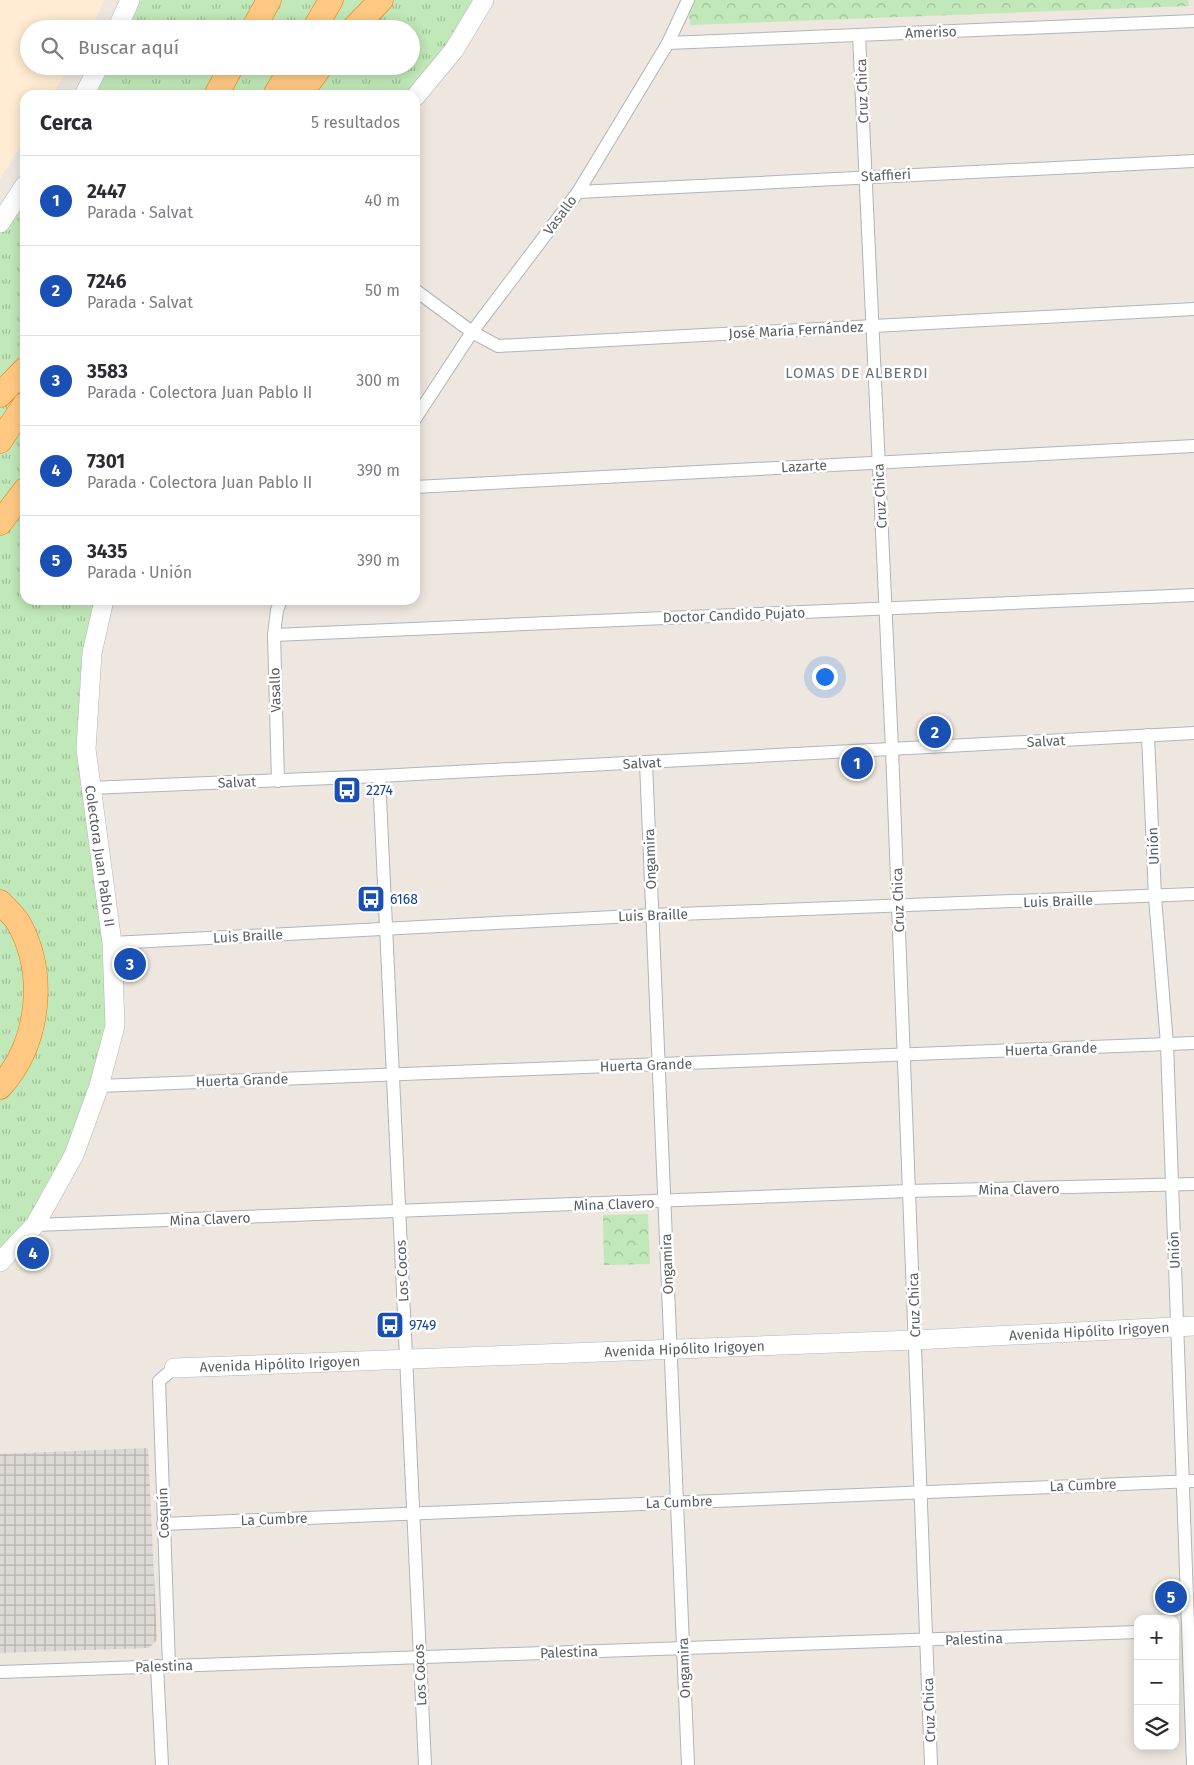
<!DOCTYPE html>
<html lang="es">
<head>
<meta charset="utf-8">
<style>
	:root { --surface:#fff; --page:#f7f7f7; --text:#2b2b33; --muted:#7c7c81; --line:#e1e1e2; --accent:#d93025 }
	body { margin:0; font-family:"Fira Sans",sans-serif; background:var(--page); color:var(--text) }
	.controls { position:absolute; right:15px; bottom:15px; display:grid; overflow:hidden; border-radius:10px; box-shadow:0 2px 12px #0003 }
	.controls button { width:45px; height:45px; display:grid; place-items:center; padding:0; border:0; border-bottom:1px solid var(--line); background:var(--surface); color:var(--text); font:25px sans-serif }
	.you { position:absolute; left:824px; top:676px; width:18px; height:18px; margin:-12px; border:4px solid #fff; border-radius:50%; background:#1a73e8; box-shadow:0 0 0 8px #1a73e833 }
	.badge { display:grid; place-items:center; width:32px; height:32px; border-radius:50%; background:var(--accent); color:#fff; font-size:16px; font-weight:700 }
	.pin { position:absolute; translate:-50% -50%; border:2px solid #fff; box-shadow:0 1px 5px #0006 }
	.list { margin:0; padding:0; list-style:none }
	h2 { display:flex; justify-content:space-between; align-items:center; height:65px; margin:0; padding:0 20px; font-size:21px }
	h2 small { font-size:16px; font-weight:400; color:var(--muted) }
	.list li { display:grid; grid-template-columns:32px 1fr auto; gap:15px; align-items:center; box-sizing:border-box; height:90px; padding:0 20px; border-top:1px solid var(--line) }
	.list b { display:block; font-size:19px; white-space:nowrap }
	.list p { margin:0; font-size:16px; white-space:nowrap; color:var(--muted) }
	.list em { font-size:16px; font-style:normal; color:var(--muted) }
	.icon { flex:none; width:28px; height:28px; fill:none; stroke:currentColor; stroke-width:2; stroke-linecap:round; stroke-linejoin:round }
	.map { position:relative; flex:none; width:1194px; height:1765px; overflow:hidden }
	.search { position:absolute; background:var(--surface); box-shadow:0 2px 12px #0003; left:20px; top:20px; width:400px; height:55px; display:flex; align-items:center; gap:12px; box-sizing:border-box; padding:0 18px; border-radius:28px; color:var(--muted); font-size:19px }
	.panel { position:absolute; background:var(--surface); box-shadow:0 2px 12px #0003; left:20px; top:90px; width:400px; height:515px; border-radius:15px }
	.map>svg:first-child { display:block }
	.commercial { fill:#ffecd2 }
	.industrial { fill:url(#industrial-grid) }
	.grass { fill:url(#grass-tufts) }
	.park { fill:url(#park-crowns) }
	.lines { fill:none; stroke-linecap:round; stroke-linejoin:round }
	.street-casing { stroke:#b0b5b9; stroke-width:14 }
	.secondary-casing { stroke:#b1b7bc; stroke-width:20 }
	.highway-casing { stroke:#ec7700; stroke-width:25 }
	.street { stroke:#fff; stroke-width:12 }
	.secondary { stroke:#fff; stroke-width:19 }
	.highway { stroke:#ffc984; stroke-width:24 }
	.labels { text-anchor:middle; stroke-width:5; stroke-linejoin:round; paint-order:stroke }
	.street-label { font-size:14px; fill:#585e62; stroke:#fff }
	.transit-label { font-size:14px; fill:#164399; stroke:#fff; text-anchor:start }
	.neighbourhood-label { font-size:15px; letter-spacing:1px; fill:#697174; stroke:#fff }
</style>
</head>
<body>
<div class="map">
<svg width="1194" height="1765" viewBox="0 0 1194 1765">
	<defs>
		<pattern id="industrial-grid" width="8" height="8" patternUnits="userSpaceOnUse" patternTransform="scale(1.25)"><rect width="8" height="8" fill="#ddd9d4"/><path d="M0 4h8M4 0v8" fill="none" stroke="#b6b3af"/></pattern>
		<pattern id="grass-tufts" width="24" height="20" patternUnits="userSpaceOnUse" patternTransform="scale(1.25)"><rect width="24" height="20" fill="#c1e8b8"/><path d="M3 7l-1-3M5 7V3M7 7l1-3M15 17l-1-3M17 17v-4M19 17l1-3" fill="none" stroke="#a0bf99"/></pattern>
		<pattern id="park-crowns" width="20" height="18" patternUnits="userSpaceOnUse" patternTransform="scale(1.25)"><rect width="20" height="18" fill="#c1e8b8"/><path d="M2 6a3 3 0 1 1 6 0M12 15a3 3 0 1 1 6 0" fill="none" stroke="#a0bf99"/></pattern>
	</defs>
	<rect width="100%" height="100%" fill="#ede7df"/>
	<path class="commercial" d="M0,0h104l-13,29h-62v37h40l-16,29h-28v45l-25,39z"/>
	<path class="industrial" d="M148,1448l9,192 -8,8 -149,5v-199z"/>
	<g class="grass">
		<path d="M130,0h354l-69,95h-331l15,-29h312v-37h-294z"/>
		<path d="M25,185v415h79l-18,149 29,277 -41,129 -74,107v-1039z"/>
	</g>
	<g class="park">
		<path d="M695,0h493l1,6 -498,19 -3,-11z"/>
		<path d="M648,1214l2,50 -46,1 -1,-50z"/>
	</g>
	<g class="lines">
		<defs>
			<g id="street">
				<path d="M859,35l33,714 39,1016"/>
				<path d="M668,43l526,-22"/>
				<path d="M578,192l616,-31"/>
				<path d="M415,290l57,42 26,14 696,-37"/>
				<path d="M415,419l57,-87 106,-140 90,-149 20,-43"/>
				<path d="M415,487l779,-41"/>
				<path d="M274,635l920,-40"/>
				<path d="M1148,735l7,162 12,147 26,721"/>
				<path d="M646,763l42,1002"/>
				<path d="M379,776l46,989"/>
				<path d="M278,781l-4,-146 3,-25 4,-10"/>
				<path d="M90,788l289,-12 815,-43"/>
				<path d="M112,943l540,-28 542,-21"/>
				<path d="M99,1086l1095,-43"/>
				<path d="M35,1225l874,-34 285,-7"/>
				<path d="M163,1524l1031,-43"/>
				<path d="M157,1666l5,99"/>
				<path d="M169,1666l-10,-285 15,-13"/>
				<path d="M0,1672l1138,-40"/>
			</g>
			<g id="secondary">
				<path d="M117,29l13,-29"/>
				<path d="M84,95l15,-29"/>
				<path d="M415,97l39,-47 30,-50"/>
				<path d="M0,223l25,-38"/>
				<path d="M0,1262l35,-37 39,-70 25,-69 16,-60 -3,-83 -26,-194 6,-96 12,-53"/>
				<path id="s1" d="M174,1368l741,-28 279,-14"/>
			</g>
			<g id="highway">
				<path d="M253,29l16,-29"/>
				<path d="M314,29l17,-29"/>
				<path d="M353,29l28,-29"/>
				<path d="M216,95l16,-29"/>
				<path d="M275,95l17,-29"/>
				<path d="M300,95l21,-29"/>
				<path d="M0,395l25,-26"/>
				<path d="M0,441l25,-37"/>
				<path d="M0,523l25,-33"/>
				<path d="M0,902c6,6 13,13 18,20 29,51 22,121 -18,165"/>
			</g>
		</defs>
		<use href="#street" class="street-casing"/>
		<use href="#secondary" class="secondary-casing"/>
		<use href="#highway" class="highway-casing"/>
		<use href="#street" class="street"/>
		<use href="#secondary" class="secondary"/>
		<use href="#highway" class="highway"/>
	</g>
	<defs>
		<symbol id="bus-square" viewBox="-11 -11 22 22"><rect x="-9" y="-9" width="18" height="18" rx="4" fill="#1a4fb4" stroke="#fff"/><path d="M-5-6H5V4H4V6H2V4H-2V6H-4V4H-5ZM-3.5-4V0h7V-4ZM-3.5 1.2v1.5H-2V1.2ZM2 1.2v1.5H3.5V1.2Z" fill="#fff"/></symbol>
	</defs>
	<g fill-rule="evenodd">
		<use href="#bus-square" x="331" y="774" width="32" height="32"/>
		<use href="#bus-square" x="355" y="883" width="32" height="32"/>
		<use href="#bus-square" x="374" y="1309" width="32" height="32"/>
	</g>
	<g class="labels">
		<g class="street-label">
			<text transform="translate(931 32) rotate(-2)" y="5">Ameriso</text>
			<text transform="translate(862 91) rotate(-92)" y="5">Cruz Chica</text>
			<text transform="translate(886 175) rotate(-3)" y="5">Staffieri</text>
			<text transform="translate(560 215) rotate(-53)" y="5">Vasallo</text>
			<text transform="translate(796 330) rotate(-3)" y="5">José María Fernández</text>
			<text transform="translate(804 466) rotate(-3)" y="5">Lazarte</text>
			<text transform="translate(880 496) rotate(-93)" y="5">Cruz Chica</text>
			<text transform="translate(734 615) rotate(-2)" y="5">Doctor Candido Pujato</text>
			<text transform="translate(275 690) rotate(-92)" y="5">Vasallo</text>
			<text transform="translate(1046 741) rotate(-3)" y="5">Salvat</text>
			<text transform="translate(642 763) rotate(-3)" y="5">Salvat</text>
			<text transform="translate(237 782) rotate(-2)" y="5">Salvat</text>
			<text transform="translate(1153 846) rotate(-92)" y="5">Unión</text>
			<text transform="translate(100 856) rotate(82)" y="5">Colectora Juan Pablo II</text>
			<text transform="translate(650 859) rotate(-92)" y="5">Ongamira</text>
			<text transform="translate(898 900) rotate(-92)" y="5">Cruz Chica</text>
			<text transform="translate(1058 901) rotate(-2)" y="5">Luis Braille</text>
			<text transform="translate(653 915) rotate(-2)" y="5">Luis Braille</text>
			<text transform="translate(248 936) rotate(-3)" y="5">Luis Braille</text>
			<text transform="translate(1051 1049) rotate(-2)" y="5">Huerta Grande</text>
			<text transform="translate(646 1065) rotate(-2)" y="5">Huerta Grande</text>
			<text transform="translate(242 1080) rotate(-2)" y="5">Huerta Grande</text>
			<text transform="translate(1019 1189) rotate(-1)" y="5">Mina Clavero</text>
			<text transform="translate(614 1204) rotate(-2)" y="5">Mina Clavero</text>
			<text transform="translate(210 1219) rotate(-2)" y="5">Mina Clavero</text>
			<text transform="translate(1174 1250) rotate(-92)" y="5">Unión</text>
			<text transform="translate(667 1264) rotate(-92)" y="5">Ongamira</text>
			<text transform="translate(402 1271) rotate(-93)" y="5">Los Cocos</text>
			<text transform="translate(914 1305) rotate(-92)" y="5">Cruz Chica</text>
			<text dy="5" stroke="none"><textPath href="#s1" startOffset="916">Avenida Hipólito Irigoyen</textPath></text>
			<text dy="5" stroke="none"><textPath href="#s1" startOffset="511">Avenida Hipólito Irigoyen</textPath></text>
			<text dy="5" stroke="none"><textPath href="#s1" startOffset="106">Avenida Hipólito Irigoyen</textPath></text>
			<text transform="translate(1083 1485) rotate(-2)" y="5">La Cumbre</text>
			<text transform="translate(679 1502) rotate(-2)" y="5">La Cumbre</text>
			<text transform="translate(163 1513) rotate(-92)" y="5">Cosquín</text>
			<text transform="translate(274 1519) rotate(-2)" y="5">La Cumbre</text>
			<text transform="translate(974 1639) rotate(-2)" y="5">Palestina</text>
			<text transform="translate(569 1652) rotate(-2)" y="5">Palestina</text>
			<text transform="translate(164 1666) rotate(-2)" y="5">Palestina</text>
			<text transform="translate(684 1668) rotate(-92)" y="5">Ongamira</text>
			<text transform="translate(420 1675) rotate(-93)" y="5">Los Cocos</text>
			<text transform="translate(929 1710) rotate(-92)" y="5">Cruz Chica</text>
		</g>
		<g class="transit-label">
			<text x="366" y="795">2274</text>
			<text x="390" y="904">6168</text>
			<text x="409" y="1330">9749</text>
		</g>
		<g class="neighbourhood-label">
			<text x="857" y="378">LOMAS DE ALBERDI</text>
		</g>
	</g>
</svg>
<div class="controls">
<button>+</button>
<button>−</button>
<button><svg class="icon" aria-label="layers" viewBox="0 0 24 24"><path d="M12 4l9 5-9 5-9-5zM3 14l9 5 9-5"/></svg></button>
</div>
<div class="you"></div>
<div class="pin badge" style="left:857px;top:763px;background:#1a4fb4">1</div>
<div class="pin badge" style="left:935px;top:732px;background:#1a4fb4">2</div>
<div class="pin badge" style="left:130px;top:964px;background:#1a4fb4">3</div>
<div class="pin badge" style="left:33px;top:1253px;background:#1a4fb4">4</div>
<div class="pin badge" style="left:1171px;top:1597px;background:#1a4fb4">5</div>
<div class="search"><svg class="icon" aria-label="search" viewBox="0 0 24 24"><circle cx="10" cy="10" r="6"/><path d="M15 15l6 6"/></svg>Buscar aquí</div>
<section class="panel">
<h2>Cerca<small>5 resultados</small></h2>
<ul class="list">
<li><span class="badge" style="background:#1a4fb4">1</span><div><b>2447</b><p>Parada · Salvat</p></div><em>40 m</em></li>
<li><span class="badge" style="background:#1a4fb4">2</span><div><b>7246</b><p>Parada · Salvat</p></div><em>50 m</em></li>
<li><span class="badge" style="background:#1a4fb4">3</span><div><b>3583</b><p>Parada · Colectora Juan Pablo II</p></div><em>300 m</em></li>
<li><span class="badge" style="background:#1a4fb4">4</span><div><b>7301</b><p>Parada · Colectora Juan Pablo II</p></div><em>390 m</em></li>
<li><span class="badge" style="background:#1a4fb4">5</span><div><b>3435</b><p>Parada · Unión</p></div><em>390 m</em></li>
</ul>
</section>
</div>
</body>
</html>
